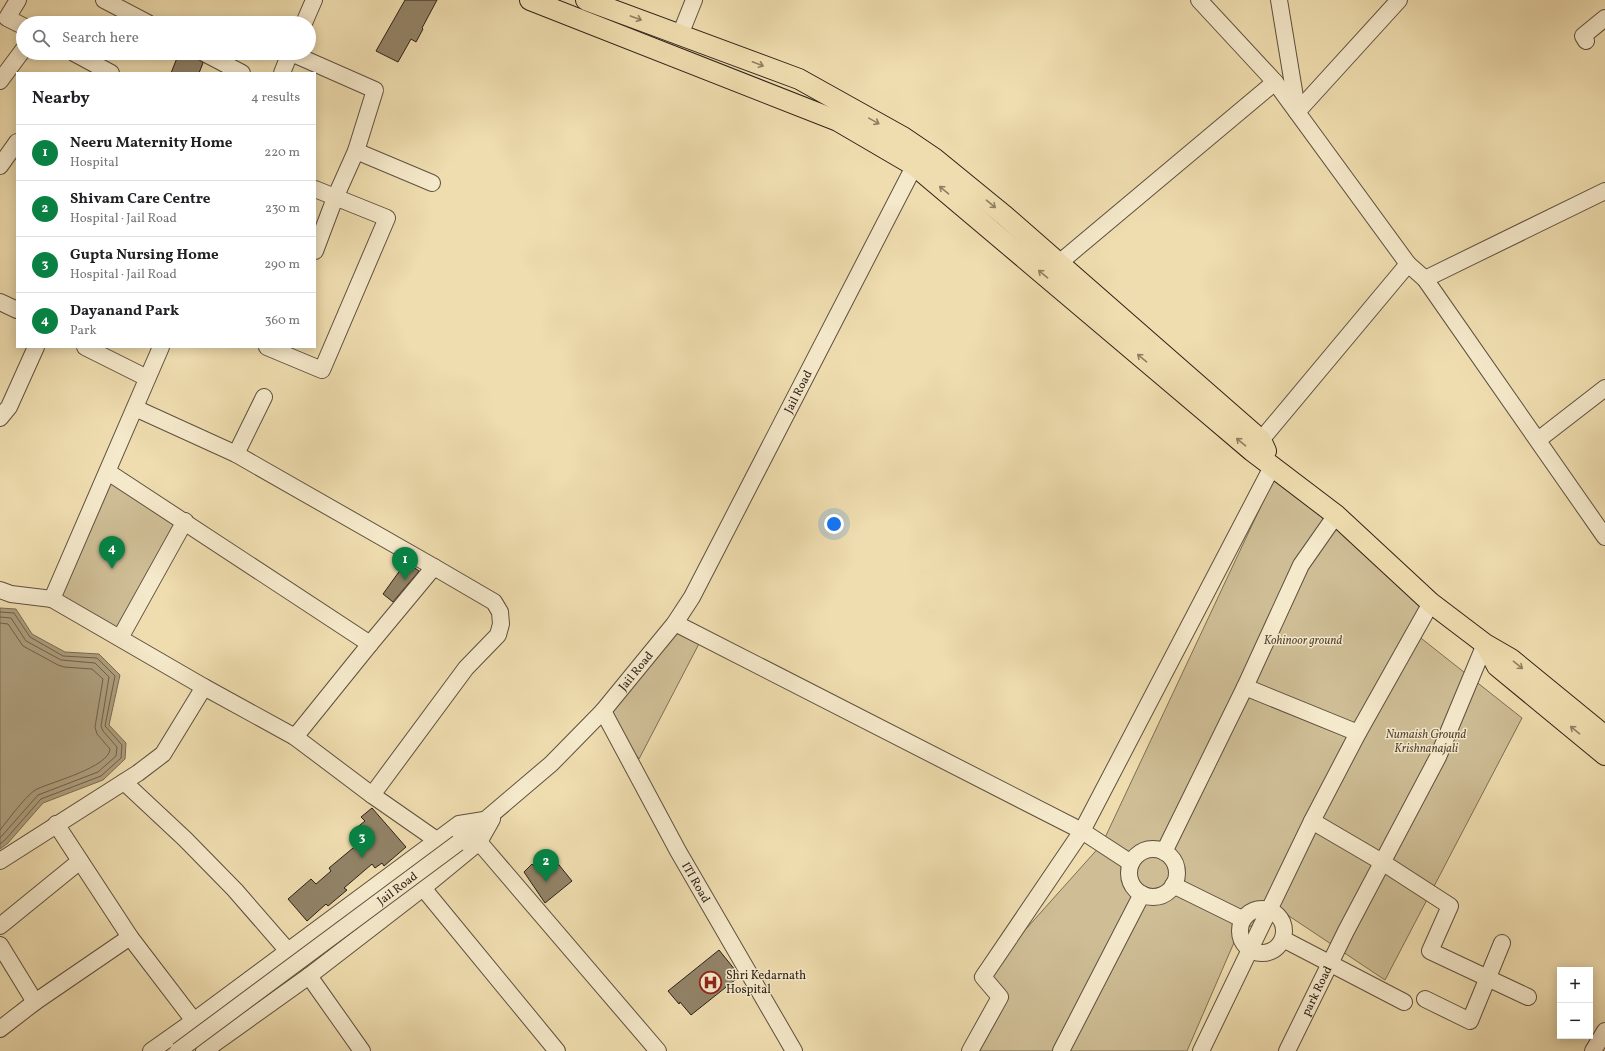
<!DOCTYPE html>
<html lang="en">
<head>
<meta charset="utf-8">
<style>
	:root { --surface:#fff; --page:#f2f2f2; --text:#202124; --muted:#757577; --line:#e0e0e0; --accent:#0b8043 }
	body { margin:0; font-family:Vollkorn,serif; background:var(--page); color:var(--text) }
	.controls { position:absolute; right:12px; bottom:12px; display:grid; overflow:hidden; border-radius:0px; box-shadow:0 2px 10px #0003 }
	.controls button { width:36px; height:36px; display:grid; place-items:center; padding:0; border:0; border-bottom:1px solid var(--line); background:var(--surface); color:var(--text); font:20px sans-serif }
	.you { position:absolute; left:834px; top:524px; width:14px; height:14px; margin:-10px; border:3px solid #fff; border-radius:50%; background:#1a73e8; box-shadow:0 0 0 6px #1a73e833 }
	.badge { display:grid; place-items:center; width:26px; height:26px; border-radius:50%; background:var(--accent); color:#fff; font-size:13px; font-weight:700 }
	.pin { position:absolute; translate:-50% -33px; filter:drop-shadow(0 1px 2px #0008) }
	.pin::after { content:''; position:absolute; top:21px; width:14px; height:12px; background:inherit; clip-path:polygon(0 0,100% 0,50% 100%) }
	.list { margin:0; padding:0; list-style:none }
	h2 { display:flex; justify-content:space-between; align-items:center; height:52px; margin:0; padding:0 16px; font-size:17px }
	h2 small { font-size:13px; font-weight:400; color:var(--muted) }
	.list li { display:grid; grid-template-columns:26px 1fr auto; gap:12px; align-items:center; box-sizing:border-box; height:56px; padding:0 16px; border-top:1px solid var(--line) }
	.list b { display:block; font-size:15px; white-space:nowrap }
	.list p { margin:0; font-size:13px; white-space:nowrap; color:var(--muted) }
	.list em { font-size:13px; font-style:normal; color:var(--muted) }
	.icon { flex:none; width:22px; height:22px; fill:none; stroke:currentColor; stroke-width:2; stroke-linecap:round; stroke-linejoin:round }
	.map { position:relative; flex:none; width:1605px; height:1051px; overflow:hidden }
	.search { position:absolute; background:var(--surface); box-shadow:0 2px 10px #0003; left:16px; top:16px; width:300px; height:44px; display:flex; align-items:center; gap:10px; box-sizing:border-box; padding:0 14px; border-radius:22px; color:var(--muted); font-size:15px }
	.panel { position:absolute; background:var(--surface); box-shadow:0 2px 10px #0003; left:16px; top:72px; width:300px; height:276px; border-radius:0px }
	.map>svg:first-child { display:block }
	.green { fill:#cebd95; stroke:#7e6f56 }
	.water { fill:#ad9d7c; stroke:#7a6b54 }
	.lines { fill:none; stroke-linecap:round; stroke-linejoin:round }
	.shore { stroke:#6e5f4a; stroke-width:1 }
	.building { fill:#928367; stroke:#2e2118 }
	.minor-casing { stroke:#5e503e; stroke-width:18 }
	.major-casing { stroke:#2e2118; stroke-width:22 }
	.minor { stroke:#f5e9cb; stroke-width:16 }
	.major { stroke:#efddaf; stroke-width:20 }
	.minor-bridge-casing { stroke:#5e503e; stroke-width:18; stroke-linecap:butt }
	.minor-bridge { stroke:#f5e9cb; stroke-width:16 }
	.oneway { stroke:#8e7f64 }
	.labels { text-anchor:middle; stroke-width:3; stroke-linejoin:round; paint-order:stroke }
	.street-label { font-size:12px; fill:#2e2118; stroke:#f5e9cb }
	.park-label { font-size:12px; font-style:italic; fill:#564837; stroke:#f5e9cb }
	.poi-label { font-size:12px; fill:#2e2118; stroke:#f5e9cb; text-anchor:start }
</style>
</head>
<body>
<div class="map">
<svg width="1605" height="1051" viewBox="0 0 1605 1051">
	<rect width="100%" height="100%" fill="#efddaf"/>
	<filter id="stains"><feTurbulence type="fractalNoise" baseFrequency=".005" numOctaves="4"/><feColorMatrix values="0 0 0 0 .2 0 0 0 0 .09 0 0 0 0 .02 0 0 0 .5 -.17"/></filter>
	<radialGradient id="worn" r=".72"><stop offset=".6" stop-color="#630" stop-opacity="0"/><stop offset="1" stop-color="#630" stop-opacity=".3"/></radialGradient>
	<g class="green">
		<path d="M1277,472l150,127 -15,32 110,87 -137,262 -105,-70 -2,5 -39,16 -52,120h-216l30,-54 -18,-20 119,-133z"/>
		<path d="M109,478l71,45 -61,110 -61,-36z"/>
		<path d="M680,628l22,10 -63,121 -30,-44z"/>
	</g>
	<path class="water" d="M0,608l16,1 16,25 33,18 34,2 21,21 -11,50 17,18 -1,16 -22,21 -60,23 -35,40 -8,6z"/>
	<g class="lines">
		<g class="shore">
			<path d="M0,612l14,1 16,24 33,19 34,2 18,18 -10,50 17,19 -1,13 -20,18 -60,23 -36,41 -5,4"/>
			<path d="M0,617l11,1 15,23 35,19 34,3 14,14 -8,49 2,5 14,16 -1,9 -18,16 -60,23 -38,43"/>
			<path d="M0,623l8,1 15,22 35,19 6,2 28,2 11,10 -8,48 2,7 13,15c-1,18 -58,33 -73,40 -10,5 -29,31 -37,41"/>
		</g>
	</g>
	<g class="building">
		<path d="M405,0h32l-15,28 1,1 -7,13 -5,-3 -13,23 -22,-11z"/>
		<path d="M179,53h6l11,4 7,6 -4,10h-28z"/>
		<path d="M406,562l13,9 -26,31 -10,-8z"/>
		<path d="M372,808l34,39 -22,19 -2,-3 -7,5 -3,-4 -28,24 3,2 -19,16 -2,-2 -19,17 -19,-22 23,-20 5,5 15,-13 -2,-3 30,-25 -9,-10 15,-12 -4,-4z"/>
		<path d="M555,860l17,21 -27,22 -21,-31 8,-8 9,9z"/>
		<path d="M719,950l21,26 -49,39 -11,-13 -1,2 -11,-13z"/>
	</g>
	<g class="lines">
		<defs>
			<g id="minor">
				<path d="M18,0l-11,18 16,8"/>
				<path d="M104,0l44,23"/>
				<path d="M1199,0l76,82 133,182 17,15 180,258"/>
				<path d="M1279,0l18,109"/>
				<path d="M304,23l10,-23"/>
				<path d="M680,35l14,-35"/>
				<path d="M1586,41l-3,-5 22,-18"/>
				<path d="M74,53l37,20"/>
				<path d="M204,53l38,20"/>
				<path d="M291,53l84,37 -19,61 76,32"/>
				<path d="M282,73l8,-20"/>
				<path d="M0,81l23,-31"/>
				<path d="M1297,112l102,-112"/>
				<path d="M0,166l17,-24"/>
				<path d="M315,251l20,-53 21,-47"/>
				<path d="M1059,263l216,-181"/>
				<path d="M1425,279l180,-88"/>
				<path d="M0,302l17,8"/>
				<path d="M85,347l62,31"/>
				<path d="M161,347l-109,252 152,88 91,50 77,58 66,46"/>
				<path d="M267,347l55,23 65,-152 -72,-29"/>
				<path d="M135,408l101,46 198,113 60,35 6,10 1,12 -3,11 -32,33 -94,127"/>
				<path d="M0,418l9,-11 27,-60"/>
				<path d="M1261,440l147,-176"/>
				<path d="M1538,440l67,-52"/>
				<path d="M236,454l28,-57"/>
				<path d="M108,472l262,172"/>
				<path d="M1336,515l-35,50 -56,122 113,46"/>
				<path d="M0,590l11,4 41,5"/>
				<path d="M675,623l407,208 -99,146 17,20 -30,54"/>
				<path d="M120,638l65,-117"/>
				<path id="s1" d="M603,711l75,140 116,200"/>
				<path d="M295,737l75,-93 64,-77"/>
				<path d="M124,782l61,57 50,51 53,61"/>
				<path d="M1312,821l70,41 68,44 -20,45 98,46"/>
				<path d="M56,824l74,113 71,93"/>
				<path d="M479,842l179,209"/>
				<path id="s2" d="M458,843l93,-79 52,-53 72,-88 17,-26 228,-442"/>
				<circle cx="1153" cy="873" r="24"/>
				<path d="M1164,852l81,-165"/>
				<path d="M0,861l138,-88 25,-19 41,-67"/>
				<path d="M1131,863l-49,-32 191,-366"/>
				<path d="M1173,885l69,34"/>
				<path d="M423,888l134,163"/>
				<circle cx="1262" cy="931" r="22"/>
				<path d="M0,926l80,-65"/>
				<path d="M1283,939l121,63"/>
				<path d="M0,945l35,57"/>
				<path d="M309,976l53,75"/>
				<path d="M1425,999l45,22 32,-78"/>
				<path d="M0,1029l35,-27 95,-65"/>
				<path d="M151,1051l44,-31 264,-196 25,-4"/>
				<path d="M204,1051l105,-75 114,-88 56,-46 13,-23"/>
				<path d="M1061,1051l81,-157"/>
				<path d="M1201,1051l111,-230 46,-88 73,-130"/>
				<path id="s3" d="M1287,1051l59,-120 92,-174 47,-113"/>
				<path d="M1593,1051l12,-20"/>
			</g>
			<g id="major">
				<path d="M530,0l308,121 77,45 290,245 47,40 84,64 95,88 54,41 26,15 94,77"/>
				<path d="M586,0l213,79 104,58 31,21 71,58 256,224 5,11"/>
				<path d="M1487,647l10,19 108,89"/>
			</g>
		</defs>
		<use href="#minor" class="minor-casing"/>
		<use href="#major" class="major-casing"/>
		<use href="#minor" class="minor"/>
		<use href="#major" class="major"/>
		<defs>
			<g id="minor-bridge">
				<path id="s4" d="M178,1051l280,-208"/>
			</g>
		</defs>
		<use href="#minor-bridge" class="minor-bridge-casing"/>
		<use href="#minor-bridge" class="minor-bridge"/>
	</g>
	<defs><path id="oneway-shaft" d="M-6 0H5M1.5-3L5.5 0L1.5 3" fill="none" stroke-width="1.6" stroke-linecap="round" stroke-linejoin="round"/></defs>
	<g class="oneway">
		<use href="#oneway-shaft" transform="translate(636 18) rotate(20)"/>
		<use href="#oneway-shaft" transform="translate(758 64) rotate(21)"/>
		<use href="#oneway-shaft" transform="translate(874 121) rotate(29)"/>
		<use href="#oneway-shaft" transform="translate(944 190) rotate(-140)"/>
		<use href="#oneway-shaft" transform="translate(991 204) rotate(40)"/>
		<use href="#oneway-shaft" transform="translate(1043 274) rotate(-140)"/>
		<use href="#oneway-shaft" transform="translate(1142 358) rotate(-140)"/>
		<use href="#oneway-shaft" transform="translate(1241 442) rotate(-140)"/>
		<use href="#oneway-shaft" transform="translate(1518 665) rotate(39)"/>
		<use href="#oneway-shaft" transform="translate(1575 730) rotate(-141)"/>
	</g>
	<defs>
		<symbol id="hospital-ring" viewBox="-11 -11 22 22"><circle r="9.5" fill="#f5e9cb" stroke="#8f2418" stroke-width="1.5"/><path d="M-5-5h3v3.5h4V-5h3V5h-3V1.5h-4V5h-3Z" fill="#8f2418"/></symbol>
	</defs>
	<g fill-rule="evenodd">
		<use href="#hospital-ring" x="698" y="970" width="25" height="25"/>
	</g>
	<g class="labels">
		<g class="street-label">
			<text dy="4" stroke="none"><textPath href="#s2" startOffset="572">Jail Road</textPath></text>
			<text dy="4" stroke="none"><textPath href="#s2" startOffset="248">Jail Road</textPath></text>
			<text dy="4" stroke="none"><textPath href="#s1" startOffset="195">ITI Road</textPath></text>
			<text dy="4" stroke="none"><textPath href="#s4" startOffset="273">Jail Road</textPath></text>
			<text dy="4" stroke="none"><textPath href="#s3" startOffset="67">park Road</textPath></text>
		</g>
		<g class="park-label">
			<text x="1303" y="644">Kohinoor ground</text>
			<text x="1426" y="738">Numaish Ground<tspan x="1426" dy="14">Krishnanajali</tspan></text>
		</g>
		<g class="poi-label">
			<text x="726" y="979">Shri Kedarnath<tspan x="726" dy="14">Hospital</tspan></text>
		</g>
	</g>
	<rect width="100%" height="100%" filter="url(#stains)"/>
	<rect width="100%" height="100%" fill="url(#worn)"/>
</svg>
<div class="controls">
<button>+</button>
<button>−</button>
</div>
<div class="you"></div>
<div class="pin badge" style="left:405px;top:580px">1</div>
<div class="pin badge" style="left:546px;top:882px">2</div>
<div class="pin badge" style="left:362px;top:858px">3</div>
<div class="pin badge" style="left:112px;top:569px">4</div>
<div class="search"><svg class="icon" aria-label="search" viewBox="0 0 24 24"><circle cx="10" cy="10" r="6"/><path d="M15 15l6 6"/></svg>Search here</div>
<section class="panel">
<h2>Nearby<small>4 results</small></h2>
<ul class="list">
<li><span class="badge">1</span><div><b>Neeru Maternity Home</b><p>Hospital</p></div><em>220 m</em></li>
<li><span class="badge">2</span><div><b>Shivam Care Centre</b><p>Hospital · Jail Road</p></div><em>230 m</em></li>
<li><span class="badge">3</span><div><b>Gupta Nursing Home</b><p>Hospital · Jail Road</p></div><em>290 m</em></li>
<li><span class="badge">4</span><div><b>Dayanand Park</b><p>Park</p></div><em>360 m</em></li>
</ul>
</section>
</div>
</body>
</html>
